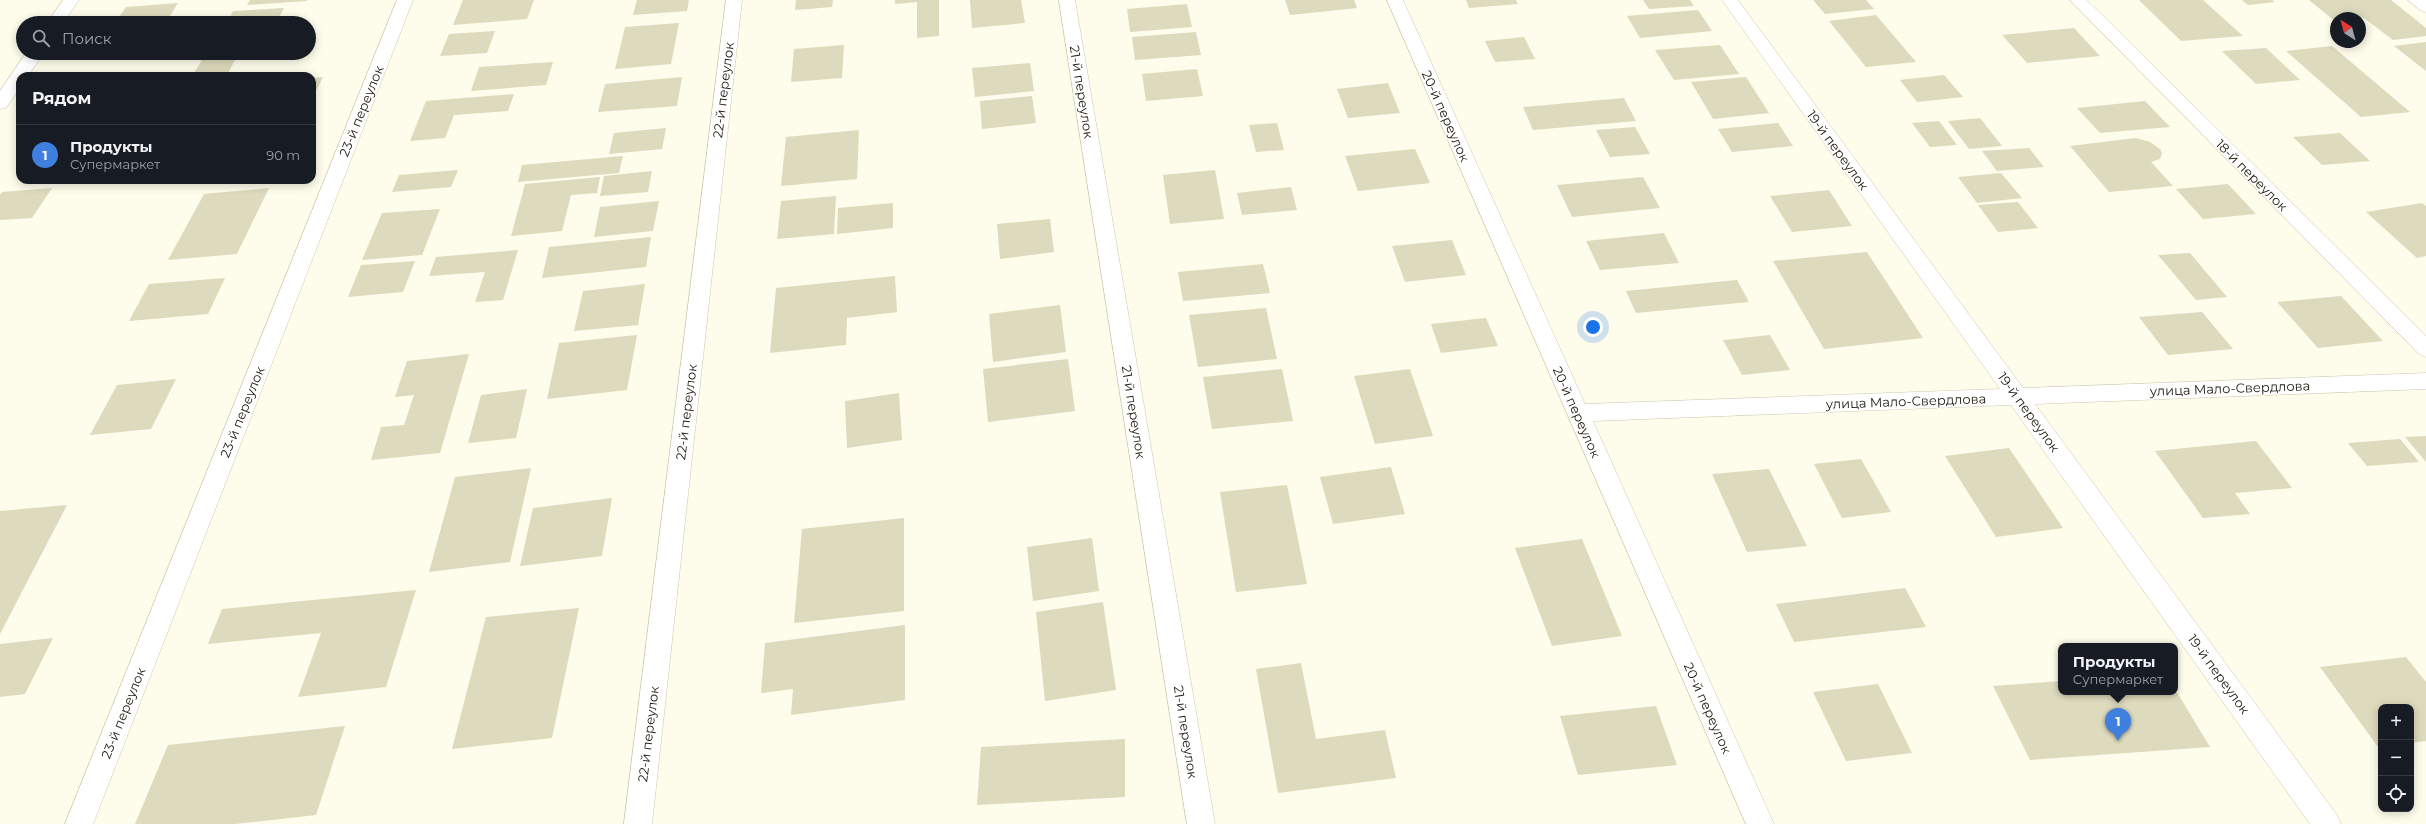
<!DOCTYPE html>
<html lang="ru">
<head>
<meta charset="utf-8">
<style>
	:root { --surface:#171b24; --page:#20242c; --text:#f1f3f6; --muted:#9ea1a6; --line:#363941; --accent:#2563eb }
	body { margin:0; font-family:Montserrat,sans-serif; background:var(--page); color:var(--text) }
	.controls { position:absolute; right:12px; bottom:12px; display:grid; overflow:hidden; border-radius:8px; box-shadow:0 2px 10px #0003 }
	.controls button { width:36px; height:36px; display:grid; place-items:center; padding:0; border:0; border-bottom:1px solid var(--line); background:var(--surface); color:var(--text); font:20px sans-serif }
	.compass { position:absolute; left:2330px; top:12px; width:36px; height:36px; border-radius:50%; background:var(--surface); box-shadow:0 2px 10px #0003; rotate:324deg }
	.you { position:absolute; left:1593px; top:327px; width:14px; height:14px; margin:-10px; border:3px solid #fff; border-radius:50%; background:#1a73e8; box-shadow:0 0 0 6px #1a73e833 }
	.badge { display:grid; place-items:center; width:26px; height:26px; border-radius:50%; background:var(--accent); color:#fff; font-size:13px; font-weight:700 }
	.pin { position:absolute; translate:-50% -33px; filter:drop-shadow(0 1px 2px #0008) }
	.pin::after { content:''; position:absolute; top:21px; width:14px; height:12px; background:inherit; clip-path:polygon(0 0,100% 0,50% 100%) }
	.popup { position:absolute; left:2058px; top:643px; width:120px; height:52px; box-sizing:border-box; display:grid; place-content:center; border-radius:8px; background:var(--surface); filter:drop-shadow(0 1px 3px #0005); font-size:13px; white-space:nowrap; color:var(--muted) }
	.popup b { font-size:15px; color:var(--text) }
	.popup::after { content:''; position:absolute; left:50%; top:100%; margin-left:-8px; border:8px solid transparent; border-top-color:var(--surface) }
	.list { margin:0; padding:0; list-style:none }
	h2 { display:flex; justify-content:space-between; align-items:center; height:52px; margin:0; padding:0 16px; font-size:17px }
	h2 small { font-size:13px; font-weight:400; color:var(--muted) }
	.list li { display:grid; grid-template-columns:26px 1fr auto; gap:12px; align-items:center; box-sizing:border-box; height:60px; padding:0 16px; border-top:1px solid var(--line) }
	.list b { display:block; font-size:15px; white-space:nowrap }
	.list p { margin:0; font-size:13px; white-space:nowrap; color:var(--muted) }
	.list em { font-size:13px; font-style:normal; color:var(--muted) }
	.icon { flex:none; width:22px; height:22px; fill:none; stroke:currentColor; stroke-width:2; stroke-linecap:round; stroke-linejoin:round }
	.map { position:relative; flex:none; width:2426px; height:824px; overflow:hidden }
	.search { position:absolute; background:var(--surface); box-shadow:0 2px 10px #0003; left:16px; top:16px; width:300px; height:44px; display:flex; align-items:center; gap:10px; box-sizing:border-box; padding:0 14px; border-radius:22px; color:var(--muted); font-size:15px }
	.panel { position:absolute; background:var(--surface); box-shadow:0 2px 10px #0003; left:16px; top:72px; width:300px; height:112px; border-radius:12px }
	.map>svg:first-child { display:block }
	.building { fill:#dddabd }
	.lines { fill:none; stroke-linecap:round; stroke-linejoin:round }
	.minor-casing { stroke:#cbc8ac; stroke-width:1 }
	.minor { fill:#fff; fill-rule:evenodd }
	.labels { text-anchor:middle; stroke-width:3; stroke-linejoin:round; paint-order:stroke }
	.street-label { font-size:13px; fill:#212015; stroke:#fff }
</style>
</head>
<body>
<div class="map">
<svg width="2426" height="824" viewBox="0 0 2426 824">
	<rect width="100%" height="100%" fill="#fefceb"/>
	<g class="building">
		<path d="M250,0h57v1l-60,4z"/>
		<path d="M463,0h71l-7,19 -74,6z"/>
		<path d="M637,0h52l-2,11 -54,4z"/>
		<path d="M796,0h37l-1,7 -37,3z"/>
		<path d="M895,0h44v36l-22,2v-36l-22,2z"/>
		<path d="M970,0h51l4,23 -53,5z"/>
		<path d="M1285,0h69l3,8 -67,7z"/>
		<path d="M1466,0h50l2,4 -49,4z"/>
		<path d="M1643,0h47l4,6 -45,3z"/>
		<path d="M1813,0h53l8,9 -49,5z"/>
		<path d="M2139,0h64l40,36 -62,5z"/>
		<path d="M2242,0h30l3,2 -27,3z"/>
		<path d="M2309,0h82l35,28v8l-33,4 -29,-22h-28v4z"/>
		<path d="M178,3l-12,19 -51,1 11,-16z"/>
		<path d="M1187,4l5,23 -62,5 -3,-23z"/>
		<path d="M284,8l-7,13 -50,2 6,-12z"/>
		<path d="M1698,10l14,21 -72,7 -13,-22z"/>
		<path d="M1876,15l40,47 -50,5 -37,-46z"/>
		<path d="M679,23l-8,41 -56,5 10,-42z"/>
		<path d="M2074,28l26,28 -73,7 -25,-28z"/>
		<path d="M495,31l-8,22 -47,3 9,-22z"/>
		<path d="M1196,32l5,23 -66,5 -3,-23z"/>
		<path d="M1524,37l11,22 -40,3 -10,-21z"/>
		<path d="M2426,42v29l-32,-25z"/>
		<path d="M844,45l-2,33 -51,4 3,-33z"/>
		<path d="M1720,45l19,29 -65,6 -19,-30z"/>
		<path d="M2332,46l78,66 -49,5 -75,-66z"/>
		<path d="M2266,48l34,32 -44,4 -34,-33z"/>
		<path d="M93,53h49l-53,5z"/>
		<path d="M206,53h33l-11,20 -35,2z"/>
		<path d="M553,62l-7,23 -75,6 8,-24z"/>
		<path d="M1030,63l4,28 -59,6 -3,-29z"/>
		<path d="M1197,69l6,27 -57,5 -4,-27z"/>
		<path d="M1944,75l19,22 -46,5 -17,-22z"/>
		<path d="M323,77l-10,20h-1v-19z"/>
		<path d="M682,77l-5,29 -79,6 7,-28z"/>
		<path d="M1746,77l23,36 -56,6 -22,-37z"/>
		<path d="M1388,83l12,30 -52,5 -11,-29z"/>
		<path d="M514,94l-6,17 -54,4 -9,23 -35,3 16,-40z"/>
		<path d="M1032,96l4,27 -54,6 -2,-28z"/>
		<path d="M1624,98l12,23 -103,9 -10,-23z"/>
		<path d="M2145,101l25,26 -70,6 -23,-25z"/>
		<path d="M1980,118l22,28 -33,3 -21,-28z"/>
		<path d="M1939,121l18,24 -27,2 -18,-24z"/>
		<path d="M1277,123l7,27 -28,2 -7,-27z"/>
		<path d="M1778,123l15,23 -61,6 -14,-23z"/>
		<path d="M1635,127l15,27 -40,3 -14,-27z"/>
		<path d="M666,128l-4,21 -53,5 5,-21z"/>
		<path d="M859,130l-2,49 -76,7 5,-49z"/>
		<path d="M2340,133l30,28 -48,4 -29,-28z"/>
		<path d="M2136,138l14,4 10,7 2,4 -2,6 -9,3 22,24 -64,6 -39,-46z"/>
		<path d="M2029,148l15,19 -47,4 -15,-20z"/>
		<path d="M1415,149l15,34 -72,8 -13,-35z"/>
		<path d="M623,156l-4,17 -101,9 4,-17z"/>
		<path d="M458,170l-7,17 -59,5 7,-17z"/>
		<path d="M1215,170l9,49 -54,5 -7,-49z"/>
		<path d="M652,171l-4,21 -48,4 4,-20z"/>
		<path d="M2001,173l21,25 -45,5 -19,-26z"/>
		<path d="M600,177l-3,16 -26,2 -9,36 -51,5 14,-52z"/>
		<path d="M1643,177l17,31 -88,9 -15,-32z"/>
		<path d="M2228,184l28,30 -53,5 -27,-30z"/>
		<path d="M1291,187l6,23 -55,5 -5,-22z"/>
		<path d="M52,188l-20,30 -32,2v-25l2,-3z"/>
		<path d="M269,188l-32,66 -69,6 36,-66z"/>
		<path d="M1829,190l23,36 -60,6 -22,-36z"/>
		<path d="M836,196l-2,38 -57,5 4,-38z"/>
		<path d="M659,201l-6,30 -59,6 6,-30z"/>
		<path d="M2018,202l20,26 -40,4 -20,-27z"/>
		<path d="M893,203v25l-56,6 1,-26z"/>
		<path d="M2422,203l4,3v50l-9,2 -51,-46z"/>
		<path d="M440,209l-18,46 -60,5 20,-47z"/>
		<path d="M1050,219l4,33 -54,7 -3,-35z"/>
		<path d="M1664,233l15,30 -79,7 -14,-29z"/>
		<path d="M651,237l-5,30 -104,11 7,-31z"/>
		<path d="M1452,240l14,35 -61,7 -13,-36z"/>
		<path d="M518,250l-15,50 -28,2 10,-30 -56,4 7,-19z"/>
		<path d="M1867,252l56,86 -99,11 -51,-88z"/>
		<path d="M2190,253l37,44 -31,3 -38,-45z"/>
		<path d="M415,261l-12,31 -55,5 13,-32z"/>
		<path d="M1263,264l7,29 -87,8 -5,-29z"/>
		<path d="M895,276l2,36 -50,6 -1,27 -76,8 6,-65z"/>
		<path d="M225,278l-17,36 -79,7 20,-37z"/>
		<path d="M1737,280l12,22 -113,11 -10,-22z"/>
		<path d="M645,284l-7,41 -64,6 9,-40z"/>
		<path d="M2341,296l42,45 -65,7 -41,-46z"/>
		<path d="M1060,305l6,47 -73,10 -4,-48z"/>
		<path d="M1266,308l11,51 -79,8 -9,-52z"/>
		<path d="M2202,312l31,37 -65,6 -29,-38z"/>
		<path d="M1486,318l12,28 -57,7 -10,-29z"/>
		<path d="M637,335l-10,55 -80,9 12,-56z"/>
		<path d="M1770,335l20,35 -48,5 -19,-35z"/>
		<path d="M469,354l-29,99 -69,7 10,-33 23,-2 10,-30 -19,2 12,-36z"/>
		<path d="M1068,359l7,52 -87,11 -5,-53z"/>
		<path d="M1282,369l11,52 -81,8 -9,-52z"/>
		<path d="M1410,369l23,67 -58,8 -21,-68z"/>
		<path d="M176,379l-25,50 -61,6 27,-50z"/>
		<path d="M527,389l-11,49 -48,5 13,-48z"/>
		<path d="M899,393l3,47 -55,8 -2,-47z"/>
		<path d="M2426,436v26l-21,-25z"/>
		<path d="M2400,439l19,23 -52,4 -19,-23z"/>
		<path d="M2256,441l36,47 -57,5 15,21 -47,4 -48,-67z"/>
		<path d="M2009,448l54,80 -67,9 -51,-81z"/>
		<path d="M1861,459l30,53 -49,6 -28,-54z"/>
		<path d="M1391,467l14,47 -72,10 -13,-47z"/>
		<path d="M531,468l-21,94 -81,10 26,-95z"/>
		<path d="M1769,469l38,77 -60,6 -35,-78z"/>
		<path d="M1287,485l20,99 -71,8 -16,-100z"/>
		<path d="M612,498l-10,58 -82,10 13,-58z"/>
		<path d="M67,505l-67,129v-123z"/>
		<path d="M904,518v93l-110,12 8,-94z"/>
		<path d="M1092,538l7,53 -66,10 -6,-54z"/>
		<path d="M1582,539l40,97 -70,10 -37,-98z"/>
		<path d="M1905,588l21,39 -132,15 -18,-38z"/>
		<path d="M416,590l-30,97 -88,10 23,-64 -113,11 14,-35z"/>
		<path d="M1103,602l13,88 -71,11 -9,-89z"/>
		<path d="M579,608l-27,130 -100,11 34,-132z"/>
		<path d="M905,625v75l-114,15 2,-26 -32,4 4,-50z"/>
		<path d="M53,638l-28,56 -25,3v-53z"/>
		<path d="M2406,657l20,25v59l-15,2v-36h-30v39l-3,1 -58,-80z"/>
		<path d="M1301,663l15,76 69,-9 11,48 -118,15 -22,-124z"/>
		<path d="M2061,681v11h114v-3l35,58 -180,13 -37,-74z"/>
		<path d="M1878,684l34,69 -66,8 -33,-69z"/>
		<path d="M1656,706l21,59 -99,10 -18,-59z"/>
		<path d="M345,726l-29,89 -81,9h-100l33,-79z"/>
		<path d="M1125,739v58l-148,8 4,-58z"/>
	</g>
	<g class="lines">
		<defs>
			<g id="minor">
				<path d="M63,0h16l-16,23h-16z"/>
				<path d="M397,0h16l-320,824h-28z"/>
				<path d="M726,0h16l-90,824h-28z"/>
				<path d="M1059,0h16l140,824h-28z"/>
				<path d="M1387,0h16l182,404 415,-15 -278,-389h16l285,388 403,-15v16l-391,15 302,411 4,9h-31l-299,-419 -418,16 181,403h-28z"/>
				<path d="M2070,0h17l339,336v21l-7,-3z"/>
				<path d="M2408,0h18v12l-6,-2z"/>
				<path d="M26,53h18l-16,23h-8v12l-14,20 -6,1v-18z"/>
			</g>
		</defs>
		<use href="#minor" class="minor-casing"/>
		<use href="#minor" class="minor"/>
	</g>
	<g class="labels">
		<g class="street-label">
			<text transform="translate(723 90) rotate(-83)" y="5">22-й переулок</text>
			<text transform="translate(1082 92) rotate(81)" y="5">21-й переулок</text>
			<text transform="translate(361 111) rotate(-68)" y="5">23-й переулок</text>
			<text transform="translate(1446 116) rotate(66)" y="5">20-й переулок</text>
			<text transform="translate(1838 150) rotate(54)" y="5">19-й переулок</text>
			<text transform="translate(2252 175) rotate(45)" y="5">18-й переулок</text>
			<text transform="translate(2230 388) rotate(-2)" y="5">улица Мало-Свердлова</text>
			<text transform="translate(1906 401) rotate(-2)" y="5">улица Мало-Свердлова</text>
			<text transform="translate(242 412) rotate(-68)" y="5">23-й переулок</text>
			<text transform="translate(686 412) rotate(-83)" y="5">22-й переулок</text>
			<text transform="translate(1134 412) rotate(81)" y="5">21-й переулок</text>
			<text transform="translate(1577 412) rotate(66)" y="5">20-й переулок</text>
			<text transform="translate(2029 412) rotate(54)" y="5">19-й переулок</text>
			<text transform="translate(2219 674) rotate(54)" y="5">19-й переулок</text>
			<text transform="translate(1708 708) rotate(66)" y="5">20-й переулок</text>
			<text transform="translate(123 713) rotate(-68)" y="5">23-й переулок</text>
			<text transform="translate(1186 732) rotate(81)" y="5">21-й переулок</text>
			<text transform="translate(648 734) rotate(-83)" y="5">22-й переулок</text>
		</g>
	</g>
</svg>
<div class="controls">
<button>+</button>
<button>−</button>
<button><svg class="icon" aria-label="locate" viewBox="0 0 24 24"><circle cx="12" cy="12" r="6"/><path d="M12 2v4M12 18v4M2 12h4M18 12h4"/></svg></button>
</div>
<svg class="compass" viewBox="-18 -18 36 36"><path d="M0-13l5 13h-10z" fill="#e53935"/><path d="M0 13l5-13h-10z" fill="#9ea1a6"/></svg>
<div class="you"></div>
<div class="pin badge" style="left:2118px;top:741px;background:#3f7fe0">1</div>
<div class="popup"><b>Продукты</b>Супермаркет</div>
<div class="search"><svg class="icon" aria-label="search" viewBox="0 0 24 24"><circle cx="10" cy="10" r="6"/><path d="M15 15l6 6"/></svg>Поиск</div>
<section class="panel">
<h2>Рядом<small></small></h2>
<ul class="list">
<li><span class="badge" style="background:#3f7fe0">1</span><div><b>Продукты</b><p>Супермаркет</p></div><em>90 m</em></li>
</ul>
</section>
</div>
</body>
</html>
